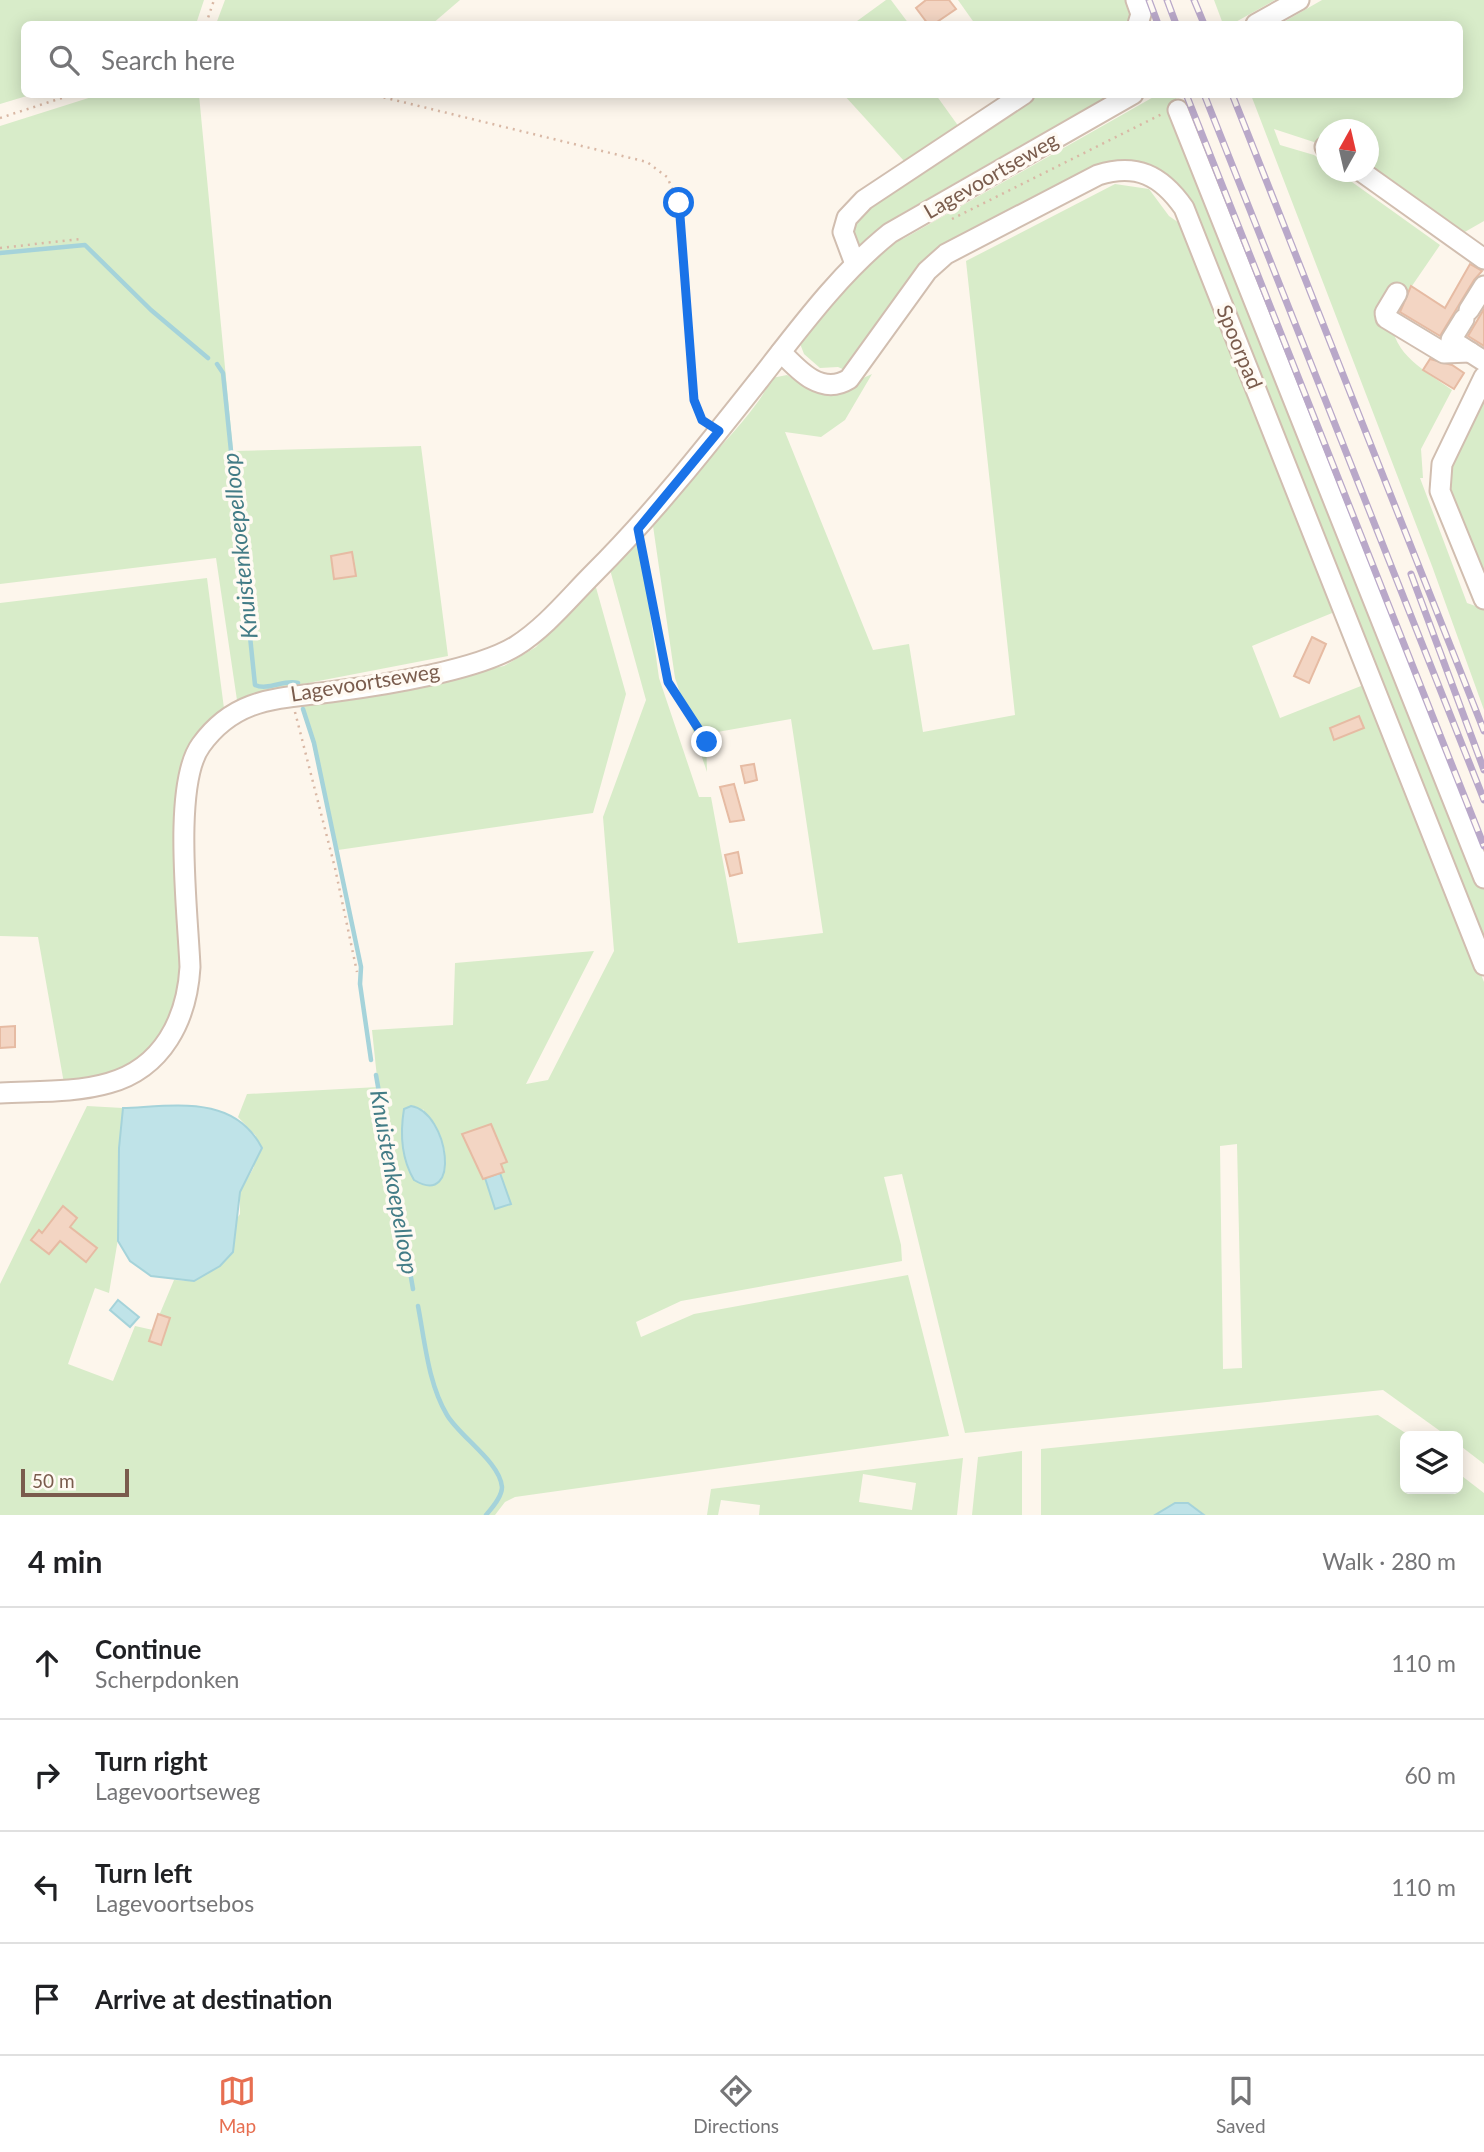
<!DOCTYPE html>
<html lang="en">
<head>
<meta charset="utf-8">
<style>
	:root { --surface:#fff; --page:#f6f6f6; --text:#202124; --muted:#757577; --line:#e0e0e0; --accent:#e76f51 }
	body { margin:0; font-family:Lato,sans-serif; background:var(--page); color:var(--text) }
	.controls { position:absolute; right:21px; bottom:21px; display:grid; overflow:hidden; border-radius:10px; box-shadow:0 4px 18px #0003 }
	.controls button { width:63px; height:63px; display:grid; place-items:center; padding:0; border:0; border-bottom:2px solid var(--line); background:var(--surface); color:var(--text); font:35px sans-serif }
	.compass { position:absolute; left:1316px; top:119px; width:63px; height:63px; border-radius:50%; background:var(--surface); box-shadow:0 4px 18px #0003; rotate:8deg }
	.scale { position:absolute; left:21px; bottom:18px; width:108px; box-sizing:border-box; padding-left:7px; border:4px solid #7a5c4d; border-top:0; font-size:19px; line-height:24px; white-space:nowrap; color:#7a5c4d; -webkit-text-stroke:5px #fffaf3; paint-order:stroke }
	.stop { position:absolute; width:21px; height:21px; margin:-16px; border:5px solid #1a73e8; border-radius:50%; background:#fff }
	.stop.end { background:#1a73e8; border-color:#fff; box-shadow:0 2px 7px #0008 }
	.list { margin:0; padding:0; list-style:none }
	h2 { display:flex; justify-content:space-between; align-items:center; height:91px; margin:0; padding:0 28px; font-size:30px }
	h2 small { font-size:23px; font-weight:400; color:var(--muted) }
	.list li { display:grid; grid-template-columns:46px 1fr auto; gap:21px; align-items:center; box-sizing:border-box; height:112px; padding:0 28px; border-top:2px solid var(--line) }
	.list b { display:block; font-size:26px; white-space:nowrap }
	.list p { margin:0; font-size:23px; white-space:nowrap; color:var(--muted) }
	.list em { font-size:23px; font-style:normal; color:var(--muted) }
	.icon { flex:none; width:38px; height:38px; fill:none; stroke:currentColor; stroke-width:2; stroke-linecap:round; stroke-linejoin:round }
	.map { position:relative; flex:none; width:1484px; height:1515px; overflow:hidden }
	.search { position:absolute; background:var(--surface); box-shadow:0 4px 18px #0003; left:21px; right:21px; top:21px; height:77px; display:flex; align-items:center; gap:18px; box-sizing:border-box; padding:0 24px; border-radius:10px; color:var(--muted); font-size:26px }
	.sheet { height:539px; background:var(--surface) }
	nav { display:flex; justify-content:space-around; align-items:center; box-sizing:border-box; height:98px; border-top:2px solid var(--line); background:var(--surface); font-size:19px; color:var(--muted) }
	nav a { display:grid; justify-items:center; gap:4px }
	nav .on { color:var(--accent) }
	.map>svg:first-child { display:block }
	.green { fill:#d8ecc9; fill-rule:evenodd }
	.water { fill:#bfe3e8; stroke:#a5d3da; stroke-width:2 }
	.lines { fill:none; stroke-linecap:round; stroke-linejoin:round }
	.stream { stroke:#a5d3da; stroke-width:4.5 }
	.building { fill:#f3d5c3; stroke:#e6bba3; stroke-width:2 }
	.minor-casing { stroke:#d1beb0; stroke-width:23 }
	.path { stroke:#d9b8a5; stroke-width:2.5; stroke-dasharray:2 5; stroke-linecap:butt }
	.minor { stroke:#fff; stroke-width:19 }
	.rail-casing { stroke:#b9a8c9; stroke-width:7 }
	.rail { stroke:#fffaf3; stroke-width:4.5; stroke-dasharray:13; stroke-linecap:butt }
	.route { stroke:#1a73e8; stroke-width:9 }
	.labels { text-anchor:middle; stroke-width:7; stroke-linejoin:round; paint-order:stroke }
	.street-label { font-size:21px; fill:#7a5c4d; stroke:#fffaf3 }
	.water-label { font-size:23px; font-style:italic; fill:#437c86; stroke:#fffaf3 }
</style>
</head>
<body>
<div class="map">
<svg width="1484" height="1515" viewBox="0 0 1484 1515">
	<rect width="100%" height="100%" fill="#fdf6ec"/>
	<g class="green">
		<path d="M0,0h204l-8,24h-172v70l6,1 -30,9z"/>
		<path d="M225,0h235l-28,24h-216z"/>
		<path d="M886,0h5l18,24h-56z"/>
		<path d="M958,0h175v24h-158z"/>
		<path d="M1214,0h61l-43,24h-9z"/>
		<path d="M1322,0h162v221l-28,16 -88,-65v-42h-42v16l-52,-17 6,16 34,10 12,8v9h12l102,73 -48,70c-3,38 33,55 60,75l-31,59 2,29h-3l47,125 17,6v101l-52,-144 -181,-471 209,-1v-70h-180z"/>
		<path d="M98,95h101l34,356 188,-5 27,210 -171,33 -39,18 -22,-149 -216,26v-458z"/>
		<path d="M844,95h92l23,32 -54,35z"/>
		<path d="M1036,95h74l-211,120 -39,32 -5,-1 -5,-23 3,-5 119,-86z"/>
		<path d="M1157,95h19l1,8 307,783v65l-295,-746 -51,-41 -178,74 -113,133 -9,-4 -18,1 -16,-14 -5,-13c22,-28 68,-97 104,-102z"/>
		<path d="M1115,184l34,5 20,27 16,11 152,384 -85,35 28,72 86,-34 118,298v482l-26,-20v-8h-11l-64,-46 -418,43 -63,-259 -18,3 17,68 1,16 -221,40 -45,21 5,15 53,-23 214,-39 41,161 -434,61 -10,5 -10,13h-495v-231l87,-178 36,2 -4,40v85l-10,60 -14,-5 -27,76 45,17 22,-55 18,4 21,-50 20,1 46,-67v-22l14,-25 2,-31 -18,-19 9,-23 131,-7 -6,-57 81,-5 2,-62 139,-12 -68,133 22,-4 66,-129 -11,-134 43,-117 -37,-134 30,-31 20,143 40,119h12l27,146 85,-10 -32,-214 -85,15 1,38 -32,-94 -23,-159c31,-35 103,-102 120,-141l15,-3 29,18h14l42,-19 -27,46 -24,17 -36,-5 88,218 36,-6 14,88 92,-17 -49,-454zM423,1109l22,42 -5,30 -10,3 -16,-4 -9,-23zM1237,1144l5,224 -19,1 -3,-223z"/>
		<path d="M1484,398v180l-39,-99z"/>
		<path d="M207,578l18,138 -27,26 -11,189 -10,88 -45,48 -67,22 -27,-152 -38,-1v-333z"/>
		<path d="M595,584l31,110 -33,119 -255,37 -35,-144 201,-40 32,-19z"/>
		<path d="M1378,1415l32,21h-5v53h53v-16l26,20v22h-280l-16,-12h-13l-20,12h-114v-66z"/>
		<path d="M1022,1451v64h-50l6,-58z"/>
		<path d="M963,1458l-6,57h-198l1,-10 -39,-5 -3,15h-11l4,-26zM863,1474l53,9 -4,27 -53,-8z"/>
	</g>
	<g class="water">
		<path d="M411,1106c38,6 51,103 3,74 -13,-22 -14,-47 -10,-71z"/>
		<path d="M123,1108c52,-2 111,-14 139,40l-22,44 -7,60 -13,14 -26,15 -43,-5 -21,-15 -12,-20 1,-93z"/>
		<path d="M500,1173l11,31 -16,5 -10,-31z"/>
		<path d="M118,1300l21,17 -9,10 -20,-17z"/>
		<path d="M1175,1503h13l16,12h-49z"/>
	</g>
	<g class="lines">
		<g class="stream">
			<path d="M0,253l85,-8 66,65 57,48"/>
			<path d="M217,364l6,9 32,312c13,6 29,-6 43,-2"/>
			<path d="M303,709l11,34 47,224 -1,17 11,76"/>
			<path d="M376,1075l37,214"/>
			<path d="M418,1306c7,36 10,77 29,109 13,22 53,47 55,72 0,10 -10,21 -16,28"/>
		</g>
	</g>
	<g class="building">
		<path d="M926,0h23l7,9 -22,15h-6l-12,-16z"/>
		<path d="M1470,264l12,7 -8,9 -34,56 -40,-24 11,-26 34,22z"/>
		<path d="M1484,309v37l-16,-10z"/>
		<path d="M1430,359l22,6 12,8 -10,16 -31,-19z"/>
		<path d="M352,552l4,24 -22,3 -3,-23z"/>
		<path d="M1312,637l14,7 -17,39 -15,-7z"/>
		<path d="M1359,716l5,12 -30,12 -4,-12z"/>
		<path d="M754,764l3,16 -12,3 -4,-17z"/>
		<path d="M734,784l10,36 -14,2 -10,-35z"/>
		<path d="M738,852l4,21 -12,3 -5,-21z"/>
		<path d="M15,1026v21l-15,1v-21z"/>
		<path d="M491,1124l16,38 -6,2 3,8 -21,7 -21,-45z"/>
		<path d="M63,1206l14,12 -7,9 27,21 -11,14 -26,-21 -11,13 -18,-14 8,-10 3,3z"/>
		<path d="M158,1314l12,4 -9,27 -12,-4z"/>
	</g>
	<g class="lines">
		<defs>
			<g id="minor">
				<path d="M1136,0l5,14 -3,10"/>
				<path d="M1256,24l43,-24"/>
				<path d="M1178,110l306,768"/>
				<path d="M1325,147l1,1"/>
				<path d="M1362,172l122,87"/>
				<path d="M855,264l-12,-32 4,-14 17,-18 160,-106"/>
				<path d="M1397,293l-12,20 1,5 58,35 26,-1"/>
				<path d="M1469,310l15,-24"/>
				<path d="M1464,319l-13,21 33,21"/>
				<path d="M781,352c18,19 41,44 68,27l78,-108 19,-17 152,-79c38,-12 63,0 86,33l300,757"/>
				<path d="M1484,377l-42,87 -2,27 44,108"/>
				<path d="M0,1093c35,-2 75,0 109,-10 54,-15 78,-64 81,-116 -2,-52 -18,-183 11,-222 36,-50 81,-46 136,-54 47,-6 140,-21 179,-45 30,-19 53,-48 78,-73 60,-60 112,-126 165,-193 40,-51 80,-106 131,-147l243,-139"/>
			</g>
		</defs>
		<use href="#minor" class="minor-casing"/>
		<g class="path">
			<path d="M206,24l8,-24"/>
			<path d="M370,94l277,68 20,15 12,26 15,197 12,23"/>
			<path d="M0,118l74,-24"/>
			<path d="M952,219l210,-105"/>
			<path d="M0,248l80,-9"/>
			<path d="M641,546l27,136 39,60"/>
			<path d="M295,712l40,156 22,104"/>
		</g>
		<use href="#minor" class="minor"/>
		<defs>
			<g id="rail">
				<path d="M1149,0l9,24"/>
				<path d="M1167,0l9,24"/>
				<path d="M1194,0l10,24"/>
				<path d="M1186,94l298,752"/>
				<path d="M1204,94l280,706"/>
				<path d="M1232,94l252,637"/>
				<path d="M1411,574l73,196"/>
			</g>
		</defs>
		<use href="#rail" class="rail-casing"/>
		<use href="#rail" class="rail"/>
	</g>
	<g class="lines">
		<path class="route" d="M679,203l15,197 8,20 17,11 -81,98 30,153 39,60"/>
	</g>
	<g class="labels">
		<g class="street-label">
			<text transform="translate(991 176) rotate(-30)" y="7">Lagevoortseweg</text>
			<text transform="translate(1239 347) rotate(68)" y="7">Spoorpad</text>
			<text transform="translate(365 683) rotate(-9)" y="7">Lagevoortseweg</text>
		</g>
		<g class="water-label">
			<text transform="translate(240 546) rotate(-96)" y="8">Knuistenkoepelloop</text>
			<text transform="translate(394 1182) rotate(80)" y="8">Knuistenkoepelloop</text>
		</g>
	</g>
</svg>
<div class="controls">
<button><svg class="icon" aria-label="layers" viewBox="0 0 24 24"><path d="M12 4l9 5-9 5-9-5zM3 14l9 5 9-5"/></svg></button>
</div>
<svg class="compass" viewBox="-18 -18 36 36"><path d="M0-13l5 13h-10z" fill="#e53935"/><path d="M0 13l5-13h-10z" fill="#757577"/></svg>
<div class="scale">50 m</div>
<div class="stop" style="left:679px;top:203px"></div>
<div class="stop end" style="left:707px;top:742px"></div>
<div class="search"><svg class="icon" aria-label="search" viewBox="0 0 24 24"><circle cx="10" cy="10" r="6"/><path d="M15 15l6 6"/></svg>Search here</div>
</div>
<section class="sheet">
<h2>4 min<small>Walk · 280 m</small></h2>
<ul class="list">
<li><svg class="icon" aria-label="ahead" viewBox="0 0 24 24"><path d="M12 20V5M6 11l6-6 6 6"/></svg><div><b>Continue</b><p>Scherpdonken</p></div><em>110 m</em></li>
<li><svg class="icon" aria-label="right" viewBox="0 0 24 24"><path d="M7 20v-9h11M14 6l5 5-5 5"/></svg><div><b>Turn right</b><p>Lagevoortseweg</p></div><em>60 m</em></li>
<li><svg class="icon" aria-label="left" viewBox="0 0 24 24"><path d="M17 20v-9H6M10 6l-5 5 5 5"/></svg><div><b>Turn left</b><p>Lagevoortsebos</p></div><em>110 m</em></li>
<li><svg class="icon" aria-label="arrive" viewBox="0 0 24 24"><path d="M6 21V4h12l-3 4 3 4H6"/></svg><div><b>Arrive at destination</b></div></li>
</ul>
</section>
<nav>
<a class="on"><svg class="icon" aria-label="map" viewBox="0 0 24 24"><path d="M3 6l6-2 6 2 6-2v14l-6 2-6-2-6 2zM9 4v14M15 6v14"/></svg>Map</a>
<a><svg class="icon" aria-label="directions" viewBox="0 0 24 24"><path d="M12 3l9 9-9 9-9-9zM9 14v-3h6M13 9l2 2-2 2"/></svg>Directions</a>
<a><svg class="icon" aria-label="saved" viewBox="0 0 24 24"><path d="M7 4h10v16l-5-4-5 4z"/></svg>Saved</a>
</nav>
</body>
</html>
